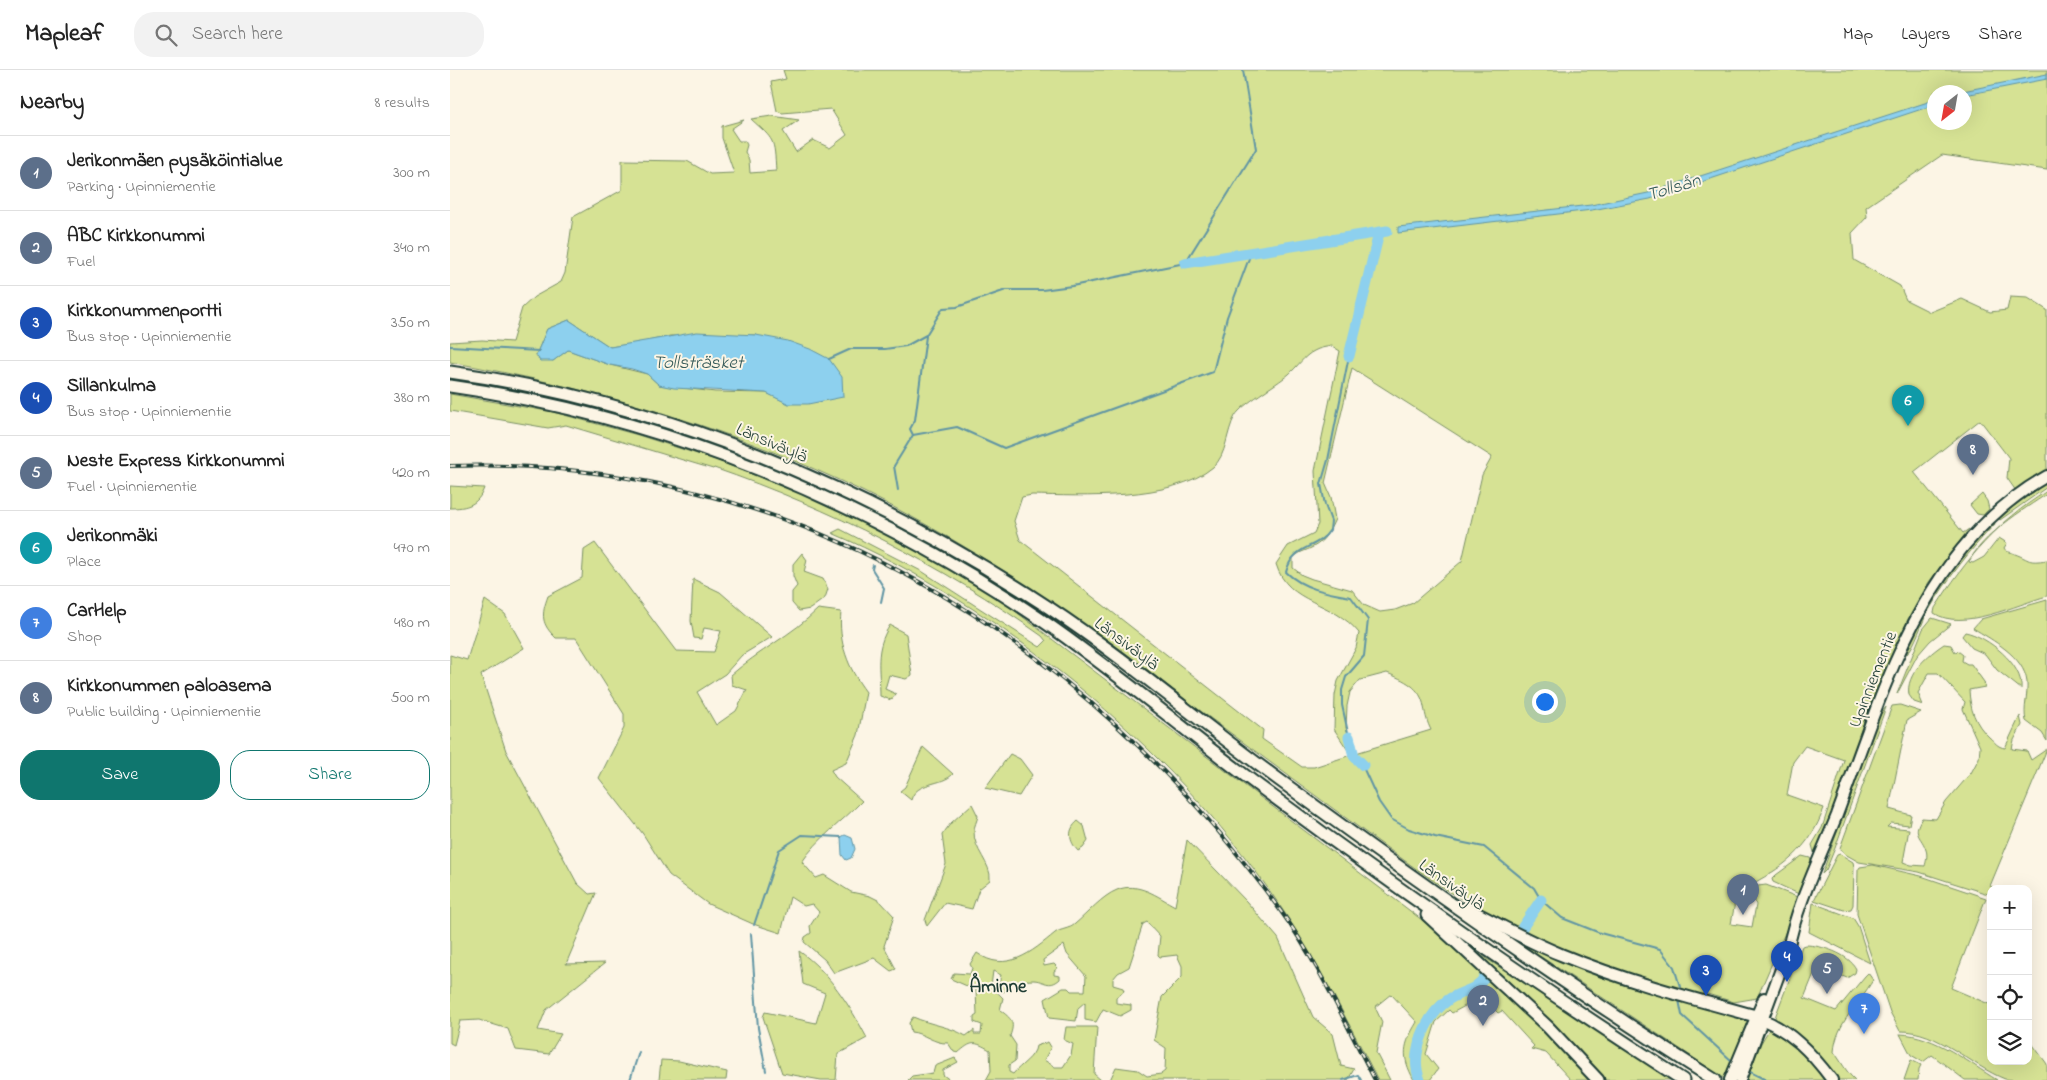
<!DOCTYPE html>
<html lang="en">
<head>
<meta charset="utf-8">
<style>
	:root { --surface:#fff; --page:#f2f2f2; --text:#222; --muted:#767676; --line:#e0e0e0; --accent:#0f766e }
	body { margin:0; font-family:"Indie Flower",sans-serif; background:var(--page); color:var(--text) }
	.controls { position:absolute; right:15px; bottom:15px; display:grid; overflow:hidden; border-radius:10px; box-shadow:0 5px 20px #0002 }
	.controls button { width:45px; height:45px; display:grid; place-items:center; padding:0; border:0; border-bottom:1px solid var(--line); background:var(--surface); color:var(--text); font:25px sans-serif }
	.compass { position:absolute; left:1477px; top:15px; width:45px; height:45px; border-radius:50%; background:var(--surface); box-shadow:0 5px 20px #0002; rotate:211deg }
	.you { position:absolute; left:1094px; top:631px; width:18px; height:18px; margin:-12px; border:4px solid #fff; border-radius:50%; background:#1a73e8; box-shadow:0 0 0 8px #1a73e833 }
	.badge { display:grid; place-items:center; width:32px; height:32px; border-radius:50%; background:var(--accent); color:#fff; font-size:16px; font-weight:700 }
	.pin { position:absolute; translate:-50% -41px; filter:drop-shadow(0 1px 2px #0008) }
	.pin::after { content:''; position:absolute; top:26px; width:18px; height:15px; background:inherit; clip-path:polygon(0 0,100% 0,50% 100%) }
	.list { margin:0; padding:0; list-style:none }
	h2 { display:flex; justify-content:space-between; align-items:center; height:65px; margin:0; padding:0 20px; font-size:21px }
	h2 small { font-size:16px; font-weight:400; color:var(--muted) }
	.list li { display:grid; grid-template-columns:32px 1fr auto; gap:15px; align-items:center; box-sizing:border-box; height:75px; padding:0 20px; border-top:1px solid var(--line) }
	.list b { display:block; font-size:19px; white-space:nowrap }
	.list p { margin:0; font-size:16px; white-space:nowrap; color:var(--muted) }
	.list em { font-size:16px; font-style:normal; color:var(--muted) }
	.actions { display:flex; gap:10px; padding:15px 20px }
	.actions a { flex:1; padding:11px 0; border:1px solid var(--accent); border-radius:20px; text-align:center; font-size:18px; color:var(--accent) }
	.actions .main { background:var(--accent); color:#fff }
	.icon { flex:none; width:28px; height:28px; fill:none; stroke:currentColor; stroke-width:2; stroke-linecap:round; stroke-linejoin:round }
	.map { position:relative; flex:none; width:1597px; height:1010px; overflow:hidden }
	header { display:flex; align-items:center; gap:30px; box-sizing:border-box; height:70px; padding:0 25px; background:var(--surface); border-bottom:1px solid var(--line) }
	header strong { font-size:24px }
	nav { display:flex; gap:28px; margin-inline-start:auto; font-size:18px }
	.search { width:350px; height:45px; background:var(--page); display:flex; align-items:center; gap:12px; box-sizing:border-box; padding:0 18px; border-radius:20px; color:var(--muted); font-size:19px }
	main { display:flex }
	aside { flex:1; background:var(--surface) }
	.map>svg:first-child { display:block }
	.green { fill:#d6e294; stroke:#7a9064; fill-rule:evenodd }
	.water { fill:#8dd0ee; stroke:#6195a4 }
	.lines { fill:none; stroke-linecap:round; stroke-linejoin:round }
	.stream { stroke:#6195a4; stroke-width:2 }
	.river { stroke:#8dd0ee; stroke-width:11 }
	.major-casing { stroke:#1f3d34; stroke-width:14 }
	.highway-casing { stroke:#1f3d34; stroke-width:15 }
	.major { stroke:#fcf5e5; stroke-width:10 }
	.highway { stroke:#fcf5e5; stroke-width:11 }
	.rail-casing { stroke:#1f3d34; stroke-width:4 }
	.rail { stroke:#fcf5e5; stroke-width:2; stroke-dasharray:5.5; stroke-linecap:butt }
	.labels { text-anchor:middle; stroke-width:4; stroke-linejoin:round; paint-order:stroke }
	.street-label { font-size:18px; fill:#1f3d34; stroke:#fcf5e5 }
	.water-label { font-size:19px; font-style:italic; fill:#355a59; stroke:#fcf5e5 }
	.neighbourhood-label { font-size:19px; font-weight:bold; fill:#1f3d34; stroke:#fcf5e5 }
</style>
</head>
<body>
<header>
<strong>Mapleaf</strong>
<div class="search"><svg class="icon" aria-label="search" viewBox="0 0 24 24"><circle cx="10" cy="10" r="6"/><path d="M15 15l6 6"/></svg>Search here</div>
<nav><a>Map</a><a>Layers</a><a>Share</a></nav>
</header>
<main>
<aside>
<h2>Nearby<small>8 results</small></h2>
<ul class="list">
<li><span class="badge" style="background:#5c6f8a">1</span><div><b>Jerikonmäen pysäköintialue</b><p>Parking · Upinniementie</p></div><em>300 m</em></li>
<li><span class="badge" style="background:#5c6f8a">2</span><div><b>ABC Kirkkonummi</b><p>Fuel</p></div><em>340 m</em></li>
<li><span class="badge" style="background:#1a4fb4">3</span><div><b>Kirkkonummenportti</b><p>Bus stop · Upinniementie</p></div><em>350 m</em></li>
<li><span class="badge" style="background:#1a4fb4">4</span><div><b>Sillankulma</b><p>Bus stop · Upinniementie</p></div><em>380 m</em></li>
<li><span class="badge" style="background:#5c6f8a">5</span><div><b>Neste Express Kirkkonummi</b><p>Fuel · Upinniementie</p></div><em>420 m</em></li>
<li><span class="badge" style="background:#0f9aa8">6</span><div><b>Jerikonmäki</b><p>Place</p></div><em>470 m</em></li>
<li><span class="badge" style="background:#3f7fe0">7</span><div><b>CarHelp</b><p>Shop</p></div><em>480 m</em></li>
<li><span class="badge" style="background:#5c6f8a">8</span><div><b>Kirkkonummen paloasema</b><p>Public building · Upinniementie</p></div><em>500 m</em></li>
</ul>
<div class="actions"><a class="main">Save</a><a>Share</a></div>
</aside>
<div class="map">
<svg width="1597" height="1010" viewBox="0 0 1597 1010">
	<rect width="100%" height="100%" fill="#fcf5e5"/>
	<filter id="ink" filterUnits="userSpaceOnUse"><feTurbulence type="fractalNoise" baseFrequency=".02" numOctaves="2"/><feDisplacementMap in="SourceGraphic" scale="10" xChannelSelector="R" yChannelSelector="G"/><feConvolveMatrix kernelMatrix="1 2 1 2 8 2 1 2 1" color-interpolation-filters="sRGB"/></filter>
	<g filter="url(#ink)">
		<g class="green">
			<path d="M333,0h1264v100l-105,-15 -76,52 1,10 -15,16 2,27 46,26 6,14 24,12 32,-13 28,13 17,-2 3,-13 18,1 19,12v161l-31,20 -9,-13 2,-20 -29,-38 -66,52 49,61 6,-4 -40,53 -21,37 -46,108 -10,33 -31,83 -7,9 -2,-7 10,-17 22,-68 -39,-14 -12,16 -6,33 37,13c-14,41 -42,61 -80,80l3,4 -3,6 -8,-1 -5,27 21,3 4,-22 -4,-13 6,-6 8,-1 34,13 -43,100 -23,4 -30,-9 -2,3c-82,-23 -157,-47 -231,-91 -37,-22 -71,-48 -106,-73 -59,-44 -119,-87 -178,-131 -32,-25 -63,-51 -97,-73 -72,-50 -147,-97 -226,-136 -131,-64 -271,-104 -414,-130v-20l32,-2 30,2 10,-34 12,-11 27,-15 4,-9 8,-56 49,-27v-30l65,1 23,13 24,-1 -12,-35v-12l22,-6 -13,9 8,12h6l2,4 -2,7 4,8 1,13 26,-2c-2,-33 -1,-30 -25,-52l21,-3 27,4 -16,11 13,21 17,-12 17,8 17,-13 -16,-26 -49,4 -5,-2 -6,-29 15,-3zM1484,22h30v30h-30zM119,250l41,27 34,-5 26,-6 86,-1 33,69 -22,-11 -52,-1 -56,-7 -12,-11 -37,-9 -42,-15 -15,11 -17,-6 11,-26zM882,276l8,5 -25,120 3,53 -4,9 -26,13 -12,18c12,41 57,36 83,69l-3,15 -18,33 -3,14 -1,34 17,26 -37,12h-12l-40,-28 1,-9 -243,-190 -6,-19 8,-24 10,-2c49,1 141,6 181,-28 14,-12 13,-35 22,-51 8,-13 40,-30 54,-42 8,-7 15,-18 25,-23 5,-3 12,-4 18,-5zM902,298l140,89 -10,18 -20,86 -49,42 -18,7 -15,2 -16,-7 -12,-15 -40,-11 -10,-4 -9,-7v-10c9,-8 11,-6 20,-11 12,-6 17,-17 22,-28l-4,-22 -6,-14zM937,603c17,7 34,14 37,34 2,10 3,15 7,23l-75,23 -10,-25 1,-22 3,-14 10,-12z"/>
			<path d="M0,324l103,18 85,23 78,25 88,35 89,42 97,55 436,331 103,92 62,65h-20l-25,-27 -15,-4 3,-3 -32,-35 -4,2 -12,-12 -8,-2 -26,14 -3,-3 -13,12 -10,32 12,15 -8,11h-16c-13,-24 -11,-35 3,-58l-26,-28 -16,13 7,15 -6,31 14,27h-12c-32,-62 -64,-125 -104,-183 -103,-150 -274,-292 -442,-364l8,-4 83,43 117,75 6,-6 -4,-5c-100,-71 -212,-128 -328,-168l-1,1 -147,-44 -18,3 -98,-17z"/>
			<path d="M1597,412v5l-47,33 -2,-2z"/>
			<path d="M0,416l34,2c-6,17 -17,20 -34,20z"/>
			<path d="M1597,421v3c-23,15 -66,42 -78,68l4,1 11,-6 15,-19 8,5 -3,5c3,5 5,3 11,6 16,6 12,9 32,6v36c-29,8 -86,36 -113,17l1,-5c32,-50 61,-85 112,-117z"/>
			<path d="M1532,424l5,7 2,8 -6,6 -6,-1 -7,-9z"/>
			<path d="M1544,451l1,3c-25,26 -47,54 -66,86 -8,13 -13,34 -22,44 0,-33 64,-109 87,-133z"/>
			<path d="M145,473l81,108 38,1 7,-21 -17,-3 -3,11 -7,-1 -3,-17 2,-42 27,13 52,45 -30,18 -17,19 -28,18 19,33 20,-14 11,-21 -15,-5 -1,-10c27,-24 61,-40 87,-66l23,3c-3,30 7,56 25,80l-8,43 -12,28 -15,7 4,7 27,24c-20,21 -44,37 -60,61l14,16 8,-3 27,17 19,4 10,5 14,15 -10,30 12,23 -5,2 -17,-13 -40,15 -9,-13 -21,-18 1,-5 6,-4 -1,-7 9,-14 -7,-8 -8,2 -14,-9 -9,36 -28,-9 -45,-20 -39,-29 -26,-41 -44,-56 25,-50v-14l-48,-76h-20c-15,-14 -15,-23 -8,-42l34,-18 2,-28z"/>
			<path d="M352,483l5,7 -3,12 19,7 5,10 -3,9 -15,11 -11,2 -7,-8v-11l5,-6 -4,-10v-12z"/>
			<path d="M35,530l20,14 19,34 -43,27 25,76 71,132 12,11 7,-1 -30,71 39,-1 -59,47 -8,20 23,4 -12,20 -33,-4 -8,-21 -29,-9 -19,1 -6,24 -4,-2v-388l17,5z"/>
			<path d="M1597,530v141l-5,-8 -16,-12c-3,-13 2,-25 1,-39 -3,-26 -35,-42 -54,-54l8,-9z"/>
			<path d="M1482,548l19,6 -21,17 -13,15 -20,38 26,-65z"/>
			<path d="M440,555l16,9 6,41 -6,4 -17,-4 -4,14 11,5 -5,6 -11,-4c0,-28 -6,-46 10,-71z"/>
			<path d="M1515,562c22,4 59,33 56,57l-24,-19 -12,-16 -13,-6 -10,-12z"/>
			<path d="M1494,574l7,1 4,7 3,-1 5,4 -1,6 5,3h4l13,18 1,5 -16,3c1,19 6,34 20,47 6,5 8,10 16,11l15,-32 2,9 -8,15 -2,9 15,2 4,9 16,-11 -57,137 6,3h-5v6l-72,-23 -60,-10 -14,-8 -5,-6 52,-142 8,-1 21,7 -14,8 -18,89 22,6 -2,10 -18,-2 -4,4 22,2 -6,33 8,3 14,1c1,-4 3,-11 1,-16 -4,-14 -15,-15 -4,-32l14,1 10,-17 25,-29 8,-15 1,-11 -17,-38 2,-7 -27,-29h-9l-11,20 5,12 -9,-3 -5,-7c-4,-21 20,-41 35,-51z"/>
			<path d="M1436,637l-51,141 -9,22 -4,4 56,-156z"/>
			<path d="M473,677l30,27c-11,12 -37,7 -42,26l-11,-9 5,-4z"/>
			<path d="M560,684l10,5 12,16 -13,21 -34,-8z"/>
			<path d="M522,734l6,12c-1,5 -4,10 -4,15 -1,19 18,33 16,49l-11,9 -7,20 -27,-6 -18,23 -2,-6 21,-56 -4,-29 9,-12z"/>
			<path d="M628,751l6,5 4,15 -5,7 -5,3c-9,-10 -11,-21 0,-30z"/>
			<path d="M737,770l59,61 32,37 35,79 20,17 8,32 13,3 -6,11h-238l6,-13 22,3 9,6 14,-2 4,-3 1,-23 -12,-8 8,-43 20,-20v-11l-5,-11 -17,2 -2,-2 2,-19 -13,-14 -4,2 -14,43 -11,6 -5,6v6l10,3 1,3 -8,6v6l15,2v5l-11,6 -17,-7 -7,13 -11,-2v-18l-7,6 -2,13 -27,-3 -4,-19 18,-11h5l3,3h14l1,-15 -19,-22 -3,-9 -21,15 1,6 10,-2 4,4 -4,3v4l6,1v3c-11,10 -16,1 -27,1 -9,0 -17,2 -26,3l-1,8 -4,1 -4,-4 3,-13 -8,-4 -2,15 12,12 -3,12c12,9 15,12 10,26l6,9 -1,16 -6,4v7l4,2c7,-9 22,-17 23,-28l12,-4 3,5 -7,13 11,7h8l8,-12 2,-11 -9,-4 2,-13h31l-3,47 7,6h-115l5,-9 -1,-21c-16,-9 -18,-9 -32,3l-4,-1 -6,-9c-14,1 -24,-10 -37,-11l-2,-9 4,-6c18,8 36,9 53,19l8,-6v4h7l1,-9 -8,-3v-5l3,-2 -1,-25 -25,-11 3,-6 16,1 2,-6 -2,-4 7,-11c29,21 55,-1 78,-20 5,-4 15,-4 20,-9 13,-11 27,-28 42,-34 21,-9 41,7 58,16z"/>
			<path d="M1390,784l13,8 1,5 -1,38 -2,4 -7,1 -30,-10 23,-45z"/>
			<path d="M1352,786l8,2 2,5 -11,32 -28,-13 -1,-3 4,-4z"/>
			<path d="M1423,795l48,11 65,22 -35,90 40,17v56h37v-23l19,26v16c-12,0 -32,0 -42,-1 -34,-13 -67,-49 -105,-48l-10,-19 -33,-98 1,-44 2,-3z"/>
			<path d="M1363,833l40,15 5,8 12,37 -61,-31z"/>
			<path d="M1043,855l251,92 4,3 -19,47 19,9 13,-33 9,-15 28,18 29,34h-100z"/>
			<path d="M1008,870l214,140h-70z"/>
			<path d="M1355,875c16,0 44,9 51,24l-1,4 -8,5 -30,-12 -13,32 32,13 29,-35 3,-3 5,7c-14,24 -37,43 -39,72 7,9 12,20 21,28h-18c-18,-25 -36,-44 -63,-60l28,-74z"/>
			<path d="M349,881c30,21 51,55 68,87l-29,16 -2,26h-15l-39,-7 -19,-56 2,-5 51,11 9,-30 -22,-9z"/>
			<path d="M1450,964c35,1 69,29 97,46h-32l-33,-25 -9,7 -12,-7z"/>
			<path d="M505,988l3,4 -15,8v5l7,5h-42l4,-4 21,-3 2,-7z"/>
			<path d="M211,990l18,1 48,11 -1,8h-67z"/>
			<path d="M1461,990l10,5 -2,4 -1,11h-14z"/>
		</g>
		<g class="water">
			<path d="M1597,4v5l-82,16 -1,-3h-6z"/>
			<path d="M1484,30v5l-284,94 -58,11 -194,23v-6l193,-22 57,-12z"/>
			<path d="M119,250l41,27 87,-15 59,3 32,6 22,8 19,10 13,18 1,20 -35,7h-19l-23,-11 -92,-5 -15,-3 -12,-11 -15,-5 -22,-4 -42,-15 -15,11h-13l-4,-6 11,-26z"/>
			<path d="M395,765l7,3 3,11 -4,9 -5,2 -4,-5 -1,-18z"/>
		</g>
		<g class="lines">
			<g class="stream">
				<path d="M0,276l89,5"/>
				<path d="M899,286l-21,104 -7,24 4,21 6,16 -1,9c-14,21 -36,13 -44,42 17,17 42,21 65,25l17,23 -4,36 -18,21 -4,13v15l7,32 30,65 12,17 18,10 26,8 49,10 50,41 7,12 21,18 38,15 60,16 14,18 7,23"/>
				<path d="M379,289l22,-10h34l21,-3 20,-11 17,-27 14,-1 49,-17h36l30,-4 113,-23 71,-114 -13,-79"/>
				<path d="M463,365l44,-8 47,21 209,-76 14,-55 24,-64"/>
				<path d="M448,420l-4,-24 19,-31 -3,-6 5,-9 11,-84"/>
				<path d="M423,495l-1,4 12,19 -3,14"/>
				<path d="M304,855l25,-75 23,-15 39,2"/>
				<path d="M301,864l7,94 8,43"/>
				<path d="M1229,930l3,15 51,47"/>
				<path d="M1298,1001l18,9"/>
				<path d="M180,1010l9,-28"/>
				<path d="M893,1010l15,-5 3,5"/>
			</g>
			<g class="river">
				<path d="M735,193l202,-32"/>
				<path d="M899,286l30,-123"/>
				<path d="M899,667l5,19 9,9"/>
				<path d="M1072,858l19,-28"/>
				<path d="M970,1010c-11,-26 6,-64 28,-80 15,-10 28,-8 38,-25"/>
			</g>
			<defs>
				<g id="major">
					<path d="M1307,947c33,13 54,35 75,63"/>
					<path d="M1280,1010l34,-82"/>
					<path d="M1290,1010l48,-130c7,-41 33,-95 49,-135 47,-126 85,-268 210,-339"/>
				</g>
				<g id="highway">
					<path d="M0,302c214,30 419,117 598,235 80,53 153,116 230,172 143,105 287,207 437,301"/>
					<path d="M0,316c211,30 414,114 590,233 78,53 148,115 223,170 137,102 277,199 420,291"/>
					<path d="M1016,838c32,16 63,34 96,47 63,26 128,43 194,61"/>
					<path d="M977,845l121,112 50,53"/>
				</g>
			</defs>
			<use href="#major" class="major-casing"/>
			<use href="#highway" class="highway-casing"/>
			<use href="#major" class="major"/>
			<use href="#highway" class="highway"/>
			<defs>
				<path id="rail" d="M0,396c342,-11 634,173 830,444 38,52 65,113 95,170"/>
			</defs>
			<use href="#rail" class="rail-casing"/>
			<use href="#rail" class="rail"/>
		</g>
	</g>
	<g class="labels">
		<g class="street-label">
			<text transform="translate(322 372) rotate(23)" y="6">Länsiväylä</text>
			<text transform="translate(677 573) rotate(37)" y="6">Länsiväylä</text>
			<text transform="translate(1422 609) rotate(-68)" y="6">Upinniementie</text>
			<text transform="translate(1002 814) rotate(35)" y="6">Länsiväylä</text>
		</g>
		<g class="water-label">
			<text transform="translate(1223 116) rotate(-17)" y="7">Tollsån</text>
			<text x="248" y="298">Tollsträsket</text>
		</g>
		<g class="neighbourhood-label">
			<text x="548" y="922">Åminne</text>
		</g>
	</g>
</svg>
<div class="controls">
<button>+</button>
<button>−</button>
<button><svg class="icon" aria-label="locate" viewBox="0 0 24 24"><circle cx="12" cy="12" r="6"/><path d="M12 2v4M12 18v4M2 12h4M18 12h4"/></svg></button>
<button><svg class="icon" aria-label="layers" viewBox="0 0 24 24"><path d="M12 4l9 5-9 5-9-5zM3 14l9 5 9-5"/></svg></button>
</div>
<svg class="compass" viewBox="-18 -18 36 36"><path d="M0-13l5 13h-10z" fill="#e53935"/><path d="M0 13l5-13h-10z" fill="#767676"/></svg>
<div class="you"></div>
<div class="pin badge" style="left:1293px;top:845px;background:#5c6f8a">1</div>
<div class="pin badge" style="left:1033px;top:956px;background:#5c6f8a">2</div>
<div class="pin badge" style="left:1256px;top:926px;background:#1a4fb4">3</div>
<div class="pin badge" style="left:1337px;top:912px;background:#1a4fb4">4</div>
<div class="pin badge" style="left:1377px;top:924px;background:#5c6f8a">5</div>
<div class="pin badge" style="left:1458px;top:356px;background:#0f9aa8">6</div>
<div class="pin badge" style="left:1414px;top:964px;background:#3f7fe0">7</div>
<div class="pin badge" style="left:1523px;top:405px;background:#5c6f8a">8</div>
</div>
</main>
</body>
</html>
